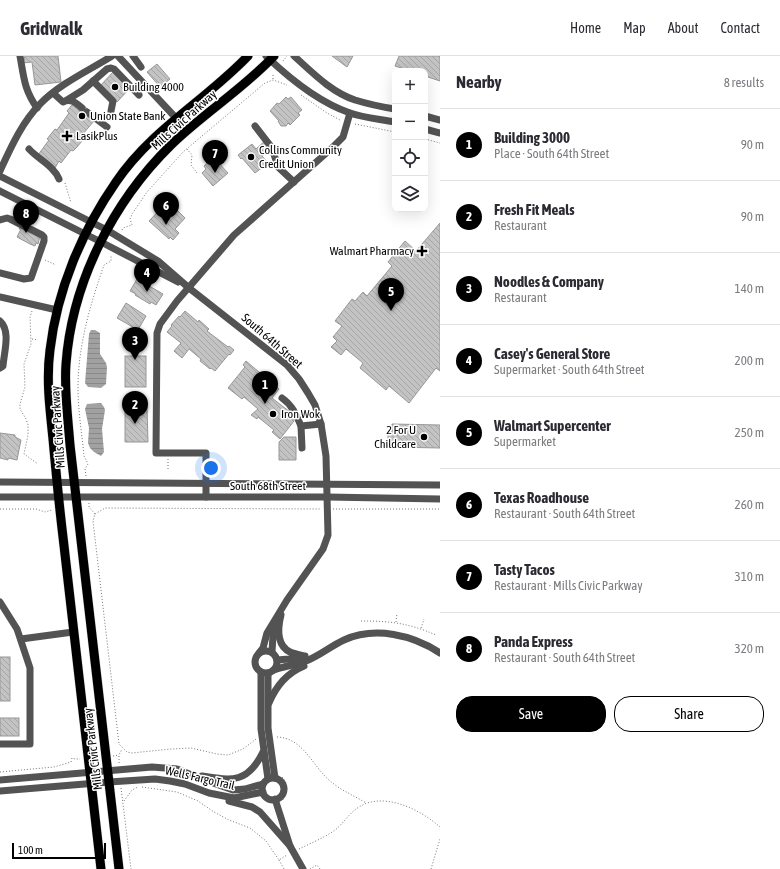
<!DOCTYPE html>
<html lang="en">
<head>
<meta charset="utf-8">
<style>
	:root { --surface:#fff; --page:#f2f2f3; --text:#2b2b33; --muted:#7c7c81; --line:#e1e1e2; --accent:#000 }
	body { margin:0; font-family:"Asap Condensed",sans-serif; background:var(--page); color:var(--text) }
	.controls { position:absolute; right:12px; top:12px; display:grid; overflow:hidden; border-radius:8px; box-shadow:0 4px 16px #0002 }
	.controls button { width:36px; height:36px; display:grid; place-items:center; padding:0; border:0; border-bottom:1px solid var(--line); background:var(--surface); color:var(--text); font:20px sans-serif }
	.scale { position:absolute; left:12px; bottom:10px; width:94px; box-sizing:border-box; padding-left:4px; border:2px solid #000; border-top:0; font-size:11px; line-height:14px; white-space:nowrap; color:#000; -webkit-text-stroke:3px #fff; paint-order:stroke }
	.you { position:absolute; left:211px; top:412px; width:14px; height:14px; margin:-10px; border:3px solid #fff; border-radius:50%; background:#1a73e8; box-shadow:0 0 0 6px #1a73e833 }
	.badge { display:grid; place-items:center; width:26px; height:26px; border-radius:50%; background:var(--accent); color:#fff; font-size:13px; font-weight:700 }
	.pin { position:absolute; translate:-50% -33px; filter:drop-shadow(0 1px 2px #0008) }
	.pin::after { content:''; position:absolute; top:21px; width:14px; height:12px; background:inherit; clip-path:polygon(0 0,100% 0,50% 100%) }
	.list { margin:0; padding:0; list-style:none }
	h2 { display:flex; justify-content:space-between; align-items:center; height:52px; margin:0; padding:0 16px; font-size:17px }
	h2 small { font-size:13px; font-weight:400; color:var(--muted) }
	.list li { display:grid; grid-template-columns:26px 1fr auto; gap:12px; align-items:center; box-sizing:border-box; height:72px; padding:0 16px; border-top:1px solid var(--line) }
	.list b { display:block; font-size:15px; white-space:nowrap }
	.list p { margin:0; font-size:13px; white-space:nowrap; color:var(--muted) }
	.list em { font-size:13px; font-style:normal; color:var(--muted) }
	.actions { display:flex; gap:8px; padding:12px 16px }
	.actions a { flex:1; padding:9px 0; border:1px solid var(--accent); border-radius:16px; text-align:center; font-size:14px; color:var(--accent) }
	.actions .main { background:var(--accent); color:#fff }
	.icon { flex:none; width:22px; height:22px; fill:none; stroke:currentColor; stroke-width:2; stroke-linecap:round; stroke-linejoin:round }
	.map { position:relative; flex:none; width:440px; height:813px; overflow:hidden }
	header { display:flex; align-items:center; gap:24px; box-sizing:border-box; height:56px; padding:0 20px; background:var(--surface); border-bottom:1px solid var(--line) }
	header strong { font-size:19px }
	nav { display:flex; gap:22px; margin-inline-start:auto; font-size:14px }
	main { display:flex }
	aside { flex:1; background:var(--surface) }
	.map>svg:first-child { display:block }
	.water { fill:url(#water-rules) }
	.building { fill:url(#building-back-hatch); stroke:#979797 }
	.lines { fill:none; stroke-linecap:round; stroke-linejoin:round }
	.major-casing { stroke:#dbdbdb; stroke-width:10 }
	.path { stroke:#757575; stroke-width:1; stroke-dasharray:1 2; stroke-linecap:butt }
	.minor { stroke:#535353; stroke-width:7 }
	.major { stroke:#000; stroke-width:9 }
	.poi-dot { fill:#000; stroke:#fff; stroke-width:1.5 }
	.labels { text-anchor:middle; stroke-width:3; stroke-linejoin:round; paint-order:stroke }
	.poi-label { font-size:12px; fill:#000; stroke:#fff; text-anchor:start }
	.street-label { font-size:12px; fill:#000; stroke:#fff }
</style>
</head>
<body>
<header>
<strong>Gridwalk</strong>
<nav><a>Home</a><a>Map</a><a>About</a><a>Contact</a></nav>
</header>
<main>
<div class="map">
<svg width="440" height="813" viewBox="0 0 440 813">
	<defs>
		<pattern id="water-rules" width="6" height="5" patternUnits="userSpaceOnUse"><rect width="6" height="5" fill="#a1a1a1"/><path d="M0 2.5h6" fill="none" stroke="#898989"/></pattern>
		<pattern id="building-back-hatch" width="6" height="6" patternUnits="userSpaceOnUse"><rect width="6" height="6" fill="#c3c3c3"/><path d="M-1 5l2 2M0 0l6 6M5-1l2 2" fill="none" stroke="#a6a6a6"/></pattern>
	</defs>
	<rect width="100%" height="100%" fill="#fff"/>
	<g class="water">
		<path d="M91,274h4l5,3v21l6,9 1,4 -1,17 -5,4 -13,-1 -3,-4 4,-49z"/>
		<path d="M101,347l3,4 1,3 -3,19 2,23 -3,4 -7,-4 -4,-4 -2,-5 1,-15 -4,-19 2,-5z"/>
	</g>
	<g class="building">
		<path d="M25,0h33l3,26 -26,3 -3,-23 -9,1z"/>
		<path d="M332,0h21l-6,11z"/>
		<path d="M399,0h41v25l-15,-5v-5h-14l-16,-5z"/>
		<path d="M157,8l13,15 -10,8 -13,-15z"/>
		<path d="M113,16l17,16 -13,14 -17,-16z"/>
		<path d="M286,41l2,2 3,-2 11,13 -4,3 2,2 -10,10 -2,-2 -2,3h-5l-3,-5h1l-9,-10 7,-8 2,1z"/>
		<path d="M72,49l8,6 4,-5 5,4 5,11 -12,14 -2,4 2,2 -5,6 -4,4 -2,-1 -10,13 -2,-2 -4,7 -17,-13 11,-15 -2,-1 8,-10 2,1 12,-17 -2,-2z"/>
		<path d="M266,84l6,8 -10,8 6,7 -13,10 -13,-15 -1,1 -3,-4 14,-11 4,5z"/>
		<path d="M211,104l2,2 3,-2 12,13 -15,13 -11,-13 4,-4 -2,-3z"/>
		<path d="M166,147l7,6 1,-2 11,11 -10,11 4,4 -6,7 -3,-3 -1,2 -20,-18z"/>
		<path d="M440,167v148l-4,-3 -27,35 -20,-17 -3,4 -26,-22 3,-5 -17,-14 -5,6 -10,-8 6,-6 -4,-4 9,-11 -7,-5 17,-22 3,2 8,-9 4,4 25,-30 -4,-4 17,-21 11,10z"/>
		<path d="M20,171l20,9 -2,8 -2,-1 -1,3 -5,-2 -13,-7 4,-8h-2z"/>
		<path d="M137,223l26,15 -7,11 -5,-3 -1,2 -15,-9 1,-1 -6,-3z"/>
		<path d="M126,247l20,13 -8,14 -21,-12z"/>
		<path d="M185,255l13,11 1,-2 10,9 -2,2 21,16 1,-1 5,4 -4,5 -1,-1 -14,17 -4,-3 -1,1 -10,-8 1,-2 -12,-10 -7,9 -8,-7 7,-8 -14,-11 5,-6 -1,-1 8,-9 1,1z"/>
		<rect x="125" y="300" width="21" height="31"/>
		<path d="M246,305l33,28 -7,9 18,14 4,9 -14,18 -8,-7 2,-2 -16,-13 -1,2 -6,-4 7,-6 -14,-12 -2,2 -14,-11 17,-21 -2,-2z"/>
		<path d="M147,351l1,35h-23v-34z"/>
		<path d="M392,368l48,1v23l-49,-1v-8h-3v-7h4z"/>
		<path d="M0,377l15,2v2l6,3 -4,20 -9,-2v2l-8,-2z"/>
		<path d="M284,381h12v23h-17v-18z"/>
		<rect x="0" y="601" width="10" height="44"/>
		<rect x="0" y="662" width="19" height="18"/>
	</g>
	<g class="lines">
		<defs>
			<g id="major">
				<path d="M101,813c-12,-111 -26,-221 -38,-332 -4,-33 -7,-65 -10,-98 -3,-29 -7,-59 -3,-89 7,-60 32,-119 66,-168 36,-53 89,-81 132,-126"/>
				<path d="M119,813l-49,-424c-2,-27 -6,-55 -4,-81 6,-82 47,-162 105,-219 33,-32 72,-56 103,-89"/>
			</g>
		</defs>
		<use href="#major" class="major-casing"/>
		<g class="path">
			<path d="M283,5l4,-5"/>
			<path d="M273,23v-6"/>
			<path d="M301,39l26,18 13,7"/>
			<path d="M355,68l40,8"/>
			<path d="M425,83l15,4"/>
			<path d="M187,93l5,6 -1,10 6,8"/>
			<path d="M65,127l6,20"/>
			<path d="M122,174l1,-2 9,-3 -2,-6 2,-5 15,-22 36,-40 82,-69 8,-3 14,5"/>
			<path d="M45,204l11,5"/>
			<path d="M32,255l-2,6 1,27 -7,20 1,23 -5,17v5l6,10 2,6v10l-4,19 14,10"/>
			<path d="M32,283l6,1"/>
			<path d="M168,403v10"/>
			<path d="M86,420l-1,-7 3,-5 -4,-8c-2,-22 -6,-45 -6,-68 0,-42 12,-83 26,-123l7,-4v-6"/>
			<path d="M89,447v4l6,7"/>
			<path d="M0,453h36l9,3 7,-2"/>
			<path d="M333,453h107"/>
			<path d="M361,565c30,0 47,2 75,14"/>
			<path d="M396,566l1,-9"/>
			<path d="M421,572l3,-9"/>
			<path d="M277,681c26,1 35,28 52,43 11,10 24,15 37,23"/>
			<path d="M256,683l-13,10 -15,6 -11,-1 -26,-6 -20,1 -39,4 -5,-1 -8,-8 -26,-223 2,-7 10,-6 215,1"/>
			<path d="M113,700l6,-1"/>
			<path d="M119,707v-8l3,-6"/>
			<path d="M0,716l54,-5 17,-5 1,-4 3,1h5"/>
			<path d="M282,721c7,8 6,15 0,24"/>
			<path d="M142,731l35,5 21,9 16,11 15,8 21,8 16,13 13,19 8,-5"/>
			<path d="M121,732l10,81"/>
			<path d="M124,745l8,-11 6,-3"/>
			<path d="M299,793c12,-6 25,-11 36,-19 9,-7 14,-17 24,-23 25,-16 62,3 81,20"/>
			<path d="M279,804l5,9"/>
			<path d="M310,813l7,-4 3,4"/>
			<path d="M431,813l9,-30"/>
		</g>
		<g class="minor">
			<path d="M20,0c4,22 4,33 17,52"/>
			<path d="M118,0l58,62"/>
			<path d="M133,0l8,11"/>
			<path d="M266,0c24,23 52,46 84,57 14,5 30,6 45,9"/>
			<path d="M294,0c19,17 37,36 61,44 13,4 27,7 40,9"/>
			<path d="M93,25l20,20 -2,10"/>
			<path d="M53,37l10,9c8,-4 13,1 19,6"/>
			<path d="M67,44l16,-10 24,-21 4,-1 3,1 25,26"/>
			<path d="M87,56l20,15"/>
			<path d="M425,60l15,4"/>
			<path d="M255,70l17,22 6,19 16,15"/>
			<path d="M425,73l15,4"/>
			<path d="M29,93c9,10 25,17 30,30"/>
			<path d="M0,115c11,-24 22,-49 41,-68 20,-20 47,-32 71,-47"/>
			<path d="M0,120l107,54 51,31 31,27 98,77 12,14 9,14 7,12 6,19 5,32 2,79 -5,14 -36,51 -20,33 -4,15 -4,5"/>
			<path d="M0,135l101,51 77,40"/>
			<path d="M0,164l7,-2 3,1 32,16 2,2v4l-13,37 -7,1 -24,-6"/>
			<path d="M0,241l57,13"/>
			<path d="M0,265c11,10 4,31 3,45l-3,2"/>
			<path d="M282,342c10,7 14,16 19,28l20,-2"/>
			<path d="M301,370l1,22"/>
			<path d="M0,426l440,3"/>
			<path d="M0,441h327l113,2"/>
			<path d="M206,441v-44h-50l1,-120 3,-9 17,-23 57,-66 98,-87 11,-11 7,-24"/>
			<path d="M0,546l17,27 13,39v76h-30"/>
			<path d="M281,559c-3,12 -5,30 9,37 4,2 10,3 15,4"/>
			<path d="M21,583l52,-7"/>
			<circle cx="266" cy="606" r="11"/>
			<path d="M272,596l1,-17 4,-11"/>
			<path d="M277,604l12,-1 12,-2"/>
			<path d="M274,614c10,-4 22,-5 32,-9 13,-5 25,-15 38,-21 31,-14 69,-5 96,13"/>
			<path d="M261,616v57l7,50"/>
			<path d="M268,617v55l7,50"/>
			<path d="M269,647c7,-17 18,-30 35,-37"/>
			<path d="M202,720c31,5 46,7 61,-24"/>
			<circle cx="273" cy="733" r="11"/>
			<path d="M0,724l152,-13 25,2 22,9 34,12 12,-1 18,-5"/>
			<path d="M0,735l109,-9 46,-3 15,2 15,3 24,9 25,5 29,-6"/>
			<path d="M275,743l15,47 13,23"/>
			<path d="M229,745l23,6 8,5 30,34"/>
		</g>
		<use href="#major" class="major"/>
	</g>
	<g class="poi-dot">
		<circle cx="115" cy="31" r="4"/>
		<circle cx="82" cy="60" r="4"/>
		<path d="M65 74h4v4h4v4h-4v4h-4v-4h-4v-4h4z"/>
		<circle cx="251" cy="101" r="4"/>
		<path d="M420 189h4v4h4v4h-4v4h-4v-4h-4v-4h4z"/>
		<circle cx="273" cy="358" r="4"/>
		<circle cx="424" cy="381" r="4"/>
	</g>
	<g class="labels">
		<g class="poi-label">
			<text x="123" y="35">Building 4000</text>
			<text x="90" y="64">Union State Bank</text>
			<text x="76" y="84">LasikPlus</text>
			<text x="259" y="98">Collins Community<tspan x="259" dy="14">Credit Union</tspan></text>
			<text x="414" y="199" text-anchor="end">Walmart Pharmacy</text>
			<text x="281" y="362">Iron Wok</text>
			<text x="416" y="378" text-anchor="end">2 For U<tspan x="416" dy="14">Childcare</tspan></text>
		</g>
		<g class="street-label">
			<text transform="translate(184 64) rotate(-42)" y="4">Mills Civic Parkway</text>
			<text transform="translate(272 285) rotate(41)" y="4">South 64th Street</text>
			<text transform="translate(58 371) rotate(-94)" y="4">Mills Civic Parkway</text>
			<text x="268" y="434">South 68th Street</text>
			<text transform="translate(93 693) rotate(-97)" y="4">Mills Civic Parkway</text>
			<text transform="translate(200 722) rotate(13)" y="4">Wells Fargo Trail</text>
		</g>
	</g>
</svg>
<div class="controls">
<button>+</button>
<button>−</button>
<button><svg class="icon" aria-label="locate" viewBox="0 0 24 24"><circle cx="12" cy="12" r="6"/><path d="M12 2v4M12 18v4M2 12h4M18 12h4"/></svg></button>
<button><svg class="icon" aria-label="layers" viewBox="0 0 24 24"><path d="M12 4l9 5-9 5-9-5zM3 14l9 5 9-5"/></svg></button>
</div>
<div class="scale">100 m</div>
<div class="you"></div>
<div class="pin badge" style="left:265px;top:348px">1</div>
<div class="pin badge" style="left:135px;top:368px">2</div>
<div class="pin badge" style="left:135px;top:304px">3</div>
<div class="pin badge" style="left:147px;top:236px">4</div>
<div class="pin badge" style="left:391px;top:255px">5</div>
<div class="pin badge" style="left:166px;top:169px">6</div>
<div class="pin badge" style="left:215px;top:117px">7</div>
<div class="pin badge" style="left:26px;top:177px">8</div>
</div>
<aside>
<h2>Nearby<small>8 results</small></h2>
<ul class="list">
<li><span class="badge">1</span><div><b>Building 3000</b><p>Place · South 64th Street</p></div><em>90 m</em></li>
<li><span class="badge">2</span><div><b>Fresh Fit Meals</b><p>Restaurant</p></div><em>90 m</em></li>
<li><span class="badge">3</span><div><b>Noodles &amp; Company</b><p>Restaurant</p></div><em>140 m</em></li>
<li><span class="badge">4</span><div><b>Casey's General Store</b><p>Supermarket · South 64th Street</p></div><em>200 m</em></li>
<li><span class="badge">5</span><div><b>Walmart Supercenter</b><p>Supermarket</p></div><em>250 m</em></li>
<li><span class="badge">6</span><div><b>Texas Roadhouse</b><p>Restaurant · South 64th Street</p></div><em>260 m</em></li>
<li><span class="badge">7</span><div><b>Tasty Tacos</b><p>Restaurant · Mills Civic Parkway</p></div><em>310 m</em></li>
<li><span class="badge">8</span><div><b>Panda Express</b><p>Restaurant · South 64th Street</p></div><em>320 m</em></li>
</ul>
<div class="actions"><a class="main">Save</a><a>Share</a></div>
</aside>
</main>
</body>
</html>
